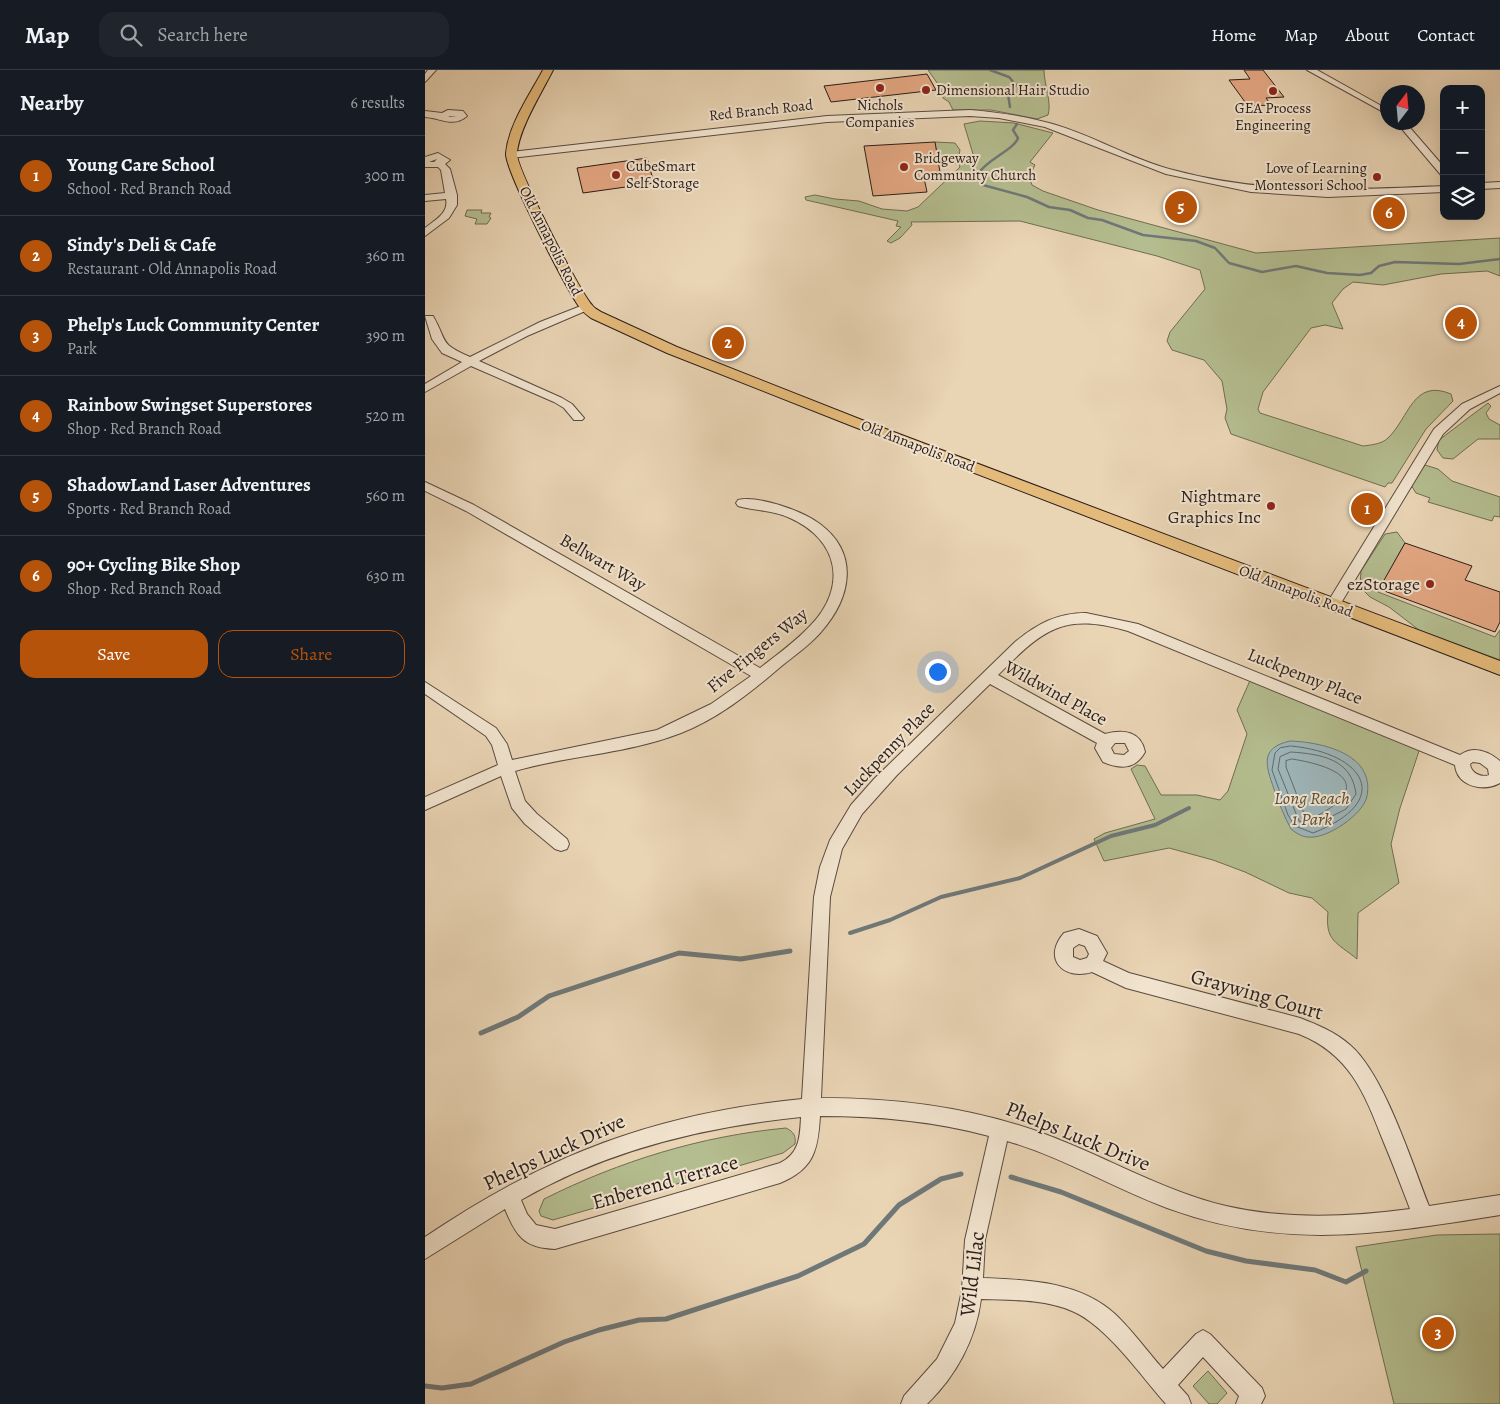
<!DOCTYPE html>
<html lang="en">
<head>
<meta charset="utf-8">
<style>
	:root { --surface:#171b24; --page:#20242c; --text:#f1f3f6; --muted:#9ea1a6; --line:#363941; --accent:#b45309 }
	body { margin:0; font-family:Alegreya,serif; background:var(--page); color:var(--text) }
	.controls { position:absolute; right:15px; top:15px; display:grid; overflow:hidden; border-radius:10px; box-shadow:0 5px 20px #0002 }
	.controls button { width:45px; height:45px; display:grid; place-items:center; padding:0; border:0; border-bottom:1px solid var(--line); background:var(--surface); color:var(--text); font:25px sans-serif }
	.compass { position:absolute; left:955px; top:15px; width:45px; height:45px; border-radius:50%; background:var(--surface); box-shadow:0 5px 20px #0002; rotate:16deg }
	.you { position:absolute; left:512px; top:601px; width:18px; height:18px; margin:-12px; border:4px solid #fff; border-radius:50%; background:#1a73e8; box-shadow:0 0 0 8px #1a73e833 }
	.badge { display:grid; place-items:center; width:32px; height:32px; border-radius:50%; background:var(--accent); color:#fff; font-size:16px; font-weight:700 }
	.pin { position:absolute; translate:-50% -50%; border:2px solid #fff; box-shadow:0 1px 5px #0006 }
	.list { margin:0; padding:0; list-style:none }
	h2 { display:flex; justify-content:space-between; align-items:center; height:65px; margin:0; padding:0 20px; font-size:21px }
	h2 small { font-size:16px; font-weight:400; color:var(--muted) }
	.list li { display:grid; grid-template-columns:32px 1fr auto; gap:15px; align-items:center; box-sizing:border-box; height:80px; padding:0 20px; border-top:1px solid var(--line) }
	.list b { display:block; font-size:19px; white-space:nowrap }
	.list p { margin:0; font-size:16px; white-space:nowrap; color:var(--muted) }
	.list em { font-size:16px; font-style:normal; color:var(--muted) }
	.actions { display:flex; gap:10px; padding:15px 20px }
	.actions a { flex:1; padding:11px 0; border:1px solid var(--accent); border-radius:15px; text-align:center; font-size:18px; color:var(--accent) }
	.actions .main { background:var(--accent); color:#fff }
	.icon { flex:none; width:28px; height:28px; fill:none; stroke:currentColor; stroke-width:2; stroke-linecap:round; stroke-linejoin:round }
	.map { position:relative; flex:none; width:1075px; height:1334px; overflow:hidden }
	header { display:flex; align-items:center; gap:30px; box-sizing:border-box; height:70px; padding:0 25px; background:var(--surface); border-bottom:1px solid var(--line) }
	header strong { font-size:24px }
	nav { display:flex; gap:28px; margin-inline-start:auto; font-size:18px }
	.search { width:350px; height:45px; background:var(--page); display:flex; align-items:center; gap:12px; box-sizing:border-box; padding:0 18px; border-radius:15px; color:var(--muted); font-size:19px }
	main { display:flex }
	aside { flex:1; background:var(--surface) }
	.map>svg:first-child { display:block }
	.green { fill:#b4bd8f; stroke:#6f6d54 }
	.water { fill:#9db5b9; stroke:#6f7879 }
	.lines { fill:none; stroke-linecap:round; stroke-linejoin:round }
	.shore { stroke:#646969; stroke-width:1 }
	.stream-far2 { stroke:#6f7879; stroke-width:2.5 }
	.stream-far1 { stroke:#6f7879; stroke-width:4 }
	.stream { stroke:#6f7879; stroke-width:5 }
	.building { fill:#e4a883; stroke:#2a1d19 }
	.minor-casing { stroke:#5a4b40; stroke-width:2 }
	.major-casing { stroke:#2a1d19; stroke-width:2 }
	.minor { fill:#f1e3ce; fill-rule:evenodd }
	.major { fill:#e4ba7a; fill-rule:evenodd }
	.poi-dot { fill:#8f2418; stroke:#f1e3ce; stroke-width:2 }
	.labels { text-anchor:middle; stroke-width:4; stroke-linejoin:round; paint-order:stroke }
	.far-poi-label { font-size:15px; fill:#2a1d19; stroke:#f1e3ce; text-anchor:start }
	.far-street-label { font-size:15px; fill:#2a1d19; stroke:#f1e3ce }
	.poi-label { font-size:18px; fill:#2a1d19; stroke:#f1e3ce; text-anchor:end }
	.street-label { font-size:18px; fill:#2a1d19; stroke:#f1e3ce }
	.park-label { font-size:18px; font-style:italic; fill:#534d3c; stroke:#f1e3ce }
	.near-street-label { font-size:21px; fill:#2a1d19; stroke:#f1e3ce }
</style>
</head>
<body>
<header>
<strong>Map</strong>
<div class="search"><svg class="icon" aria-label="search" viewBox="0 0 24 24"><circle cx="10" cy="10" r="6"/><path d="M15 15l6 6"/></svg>Search here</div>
<nav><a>Home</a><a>Map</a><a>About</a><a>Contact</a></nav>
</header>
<main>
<aside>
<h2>Nearby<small>6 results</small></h2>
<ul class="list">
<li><span class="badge">1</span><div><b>Young Care School</b><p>School · Red Branch Road</p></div><em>300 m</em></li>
<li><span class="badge">2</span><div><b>Sindy's Deli &amp; Cafe</b><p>Restaurant · Old Annapolis Road</p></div><em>360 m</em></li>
<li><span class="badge">3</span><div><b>Phelp's Luck Community Center</b><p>Park</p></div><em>390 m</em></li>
<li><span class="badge">4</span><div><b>Rainbow Swingset Superstores</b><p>Shop · Red Branch Road</p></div><em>520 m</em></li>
<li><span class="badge">5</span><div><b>ShadowLand Laser Adventures</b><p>Sports · Red Branch Road</p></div><em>560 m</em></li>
<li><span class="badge">6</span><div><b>90+ Cycling Bike Shop</b><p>Shop · Red Branch Road</p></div><em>630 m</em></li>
</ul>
<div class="actions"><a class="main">Save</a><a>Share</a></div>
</aside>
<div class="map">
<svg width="1075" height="1334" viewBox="0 0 1075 1334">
	<rect width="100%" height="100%" fill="#e9d4b4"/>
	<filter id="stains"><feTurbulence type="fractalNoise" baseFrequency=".004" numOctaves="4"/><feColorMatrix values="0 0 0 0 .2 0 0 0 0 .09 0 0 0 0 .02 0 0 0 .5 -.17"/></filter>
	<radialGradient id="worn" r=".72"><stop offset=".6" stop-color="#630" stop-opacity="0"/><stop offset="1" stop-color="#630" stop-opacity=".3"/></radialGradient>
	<g class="green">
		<path d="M503,0h116c0,14 8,33 4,45l-11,4 -46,-9h-38l-4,-8 -6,-4 -3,-11z"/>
		<path d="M555,51l34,2 39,10 -23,29 5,3 -6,12 3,8 11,6 55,19 158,43 244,-15v38l-13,-5 -46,3 -58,11 -30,-3 -10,7 -11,14 11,26 -18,-4 -14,3 -48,64 -5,17 2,4 103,33c8,-1 19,-2 25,-8 21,-20 25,-60 63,-44l2,7 -27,28 -34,54h-4l-3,4 -154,-53 -6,-16 2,-9 -5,-28 -18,-21 -32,-10 -5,-9 3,-9 35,-43 -5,-19 -43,-14 -137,-35 -109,1 1,3 -12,13 -9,5 -4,-2 14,-14 -5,-1 2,-5 -92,-21 -1,-3 10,-2 20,4 24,2 23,8 25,2 11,-4 42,-40 -1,-3 -21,-2 -3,-20 20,1 5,7 -2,9 9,1 6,-6 -9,-30z"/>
		<path d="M42,140h15l-1,3h10l-2,4 2,1 -4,6h-12l2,-5 -12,-3z"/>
		<path d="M1063,333l3,3 -5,7 3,6 11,6v14h-22l-25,20 -10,-1 -6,-8 2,-10z"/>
		<path d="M1000,395l13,4 14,12 48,16v20l-6,-1 -2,5 -64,-19 2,-4 -14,-5 -5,-8z"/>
		<path d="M972,462l8,11 -27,49 117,45 5,-7v30l-81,-30 -30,-23 -19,-10 -10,-10 1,-16 24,-37z"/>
		<path d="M827,606l169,69 -21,63 -9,36 8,39 -41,30 -1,46c-21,-17 -32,-18 -29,-47l-16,-14 -23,-5 -44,-21 -32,-12 -44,-12 -65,13 -10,-22 11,-6 50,-14 -24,-50 6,-4 8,1 16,29h36l23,5 8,-9 19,-57 -10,-24z"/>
		<path d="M361,1058c8,4 10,8 9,16l-12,9 -230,67 -12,-4 -2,-5 5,-12c76,-38 157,-63 242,-71z"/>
		<path d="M1075,1164v170h-106l-38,-157 81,-12z"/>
		<path d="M783,1301l19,22 -10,11h-8l-16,-18z"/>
	</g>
	<path class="water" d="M865,671c30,1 85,12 77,55 -3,18 -41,44 -59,41 -6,0 -12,-4 -17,-8 -7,-13 -12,-26 -17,-40 -8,-23 -15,-41 16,-48z"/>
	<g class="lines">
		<g class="shore">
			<path d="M866,676c74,7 104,55 22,87l-18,-7 -7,-11 -16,-45 3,-17 5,-5z"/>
			<path d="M866,682c30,2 61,7 65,42l-10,15 -33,17 -14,-5 -21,-52 2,-12z"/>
			<path d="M867,689c52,8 82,29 19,60l-6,-3 -19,-49v-6z"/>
		</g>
		<g class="stream-far2">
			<path d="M565,0l19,7 7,8 -8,9 2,13"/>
			<path d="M592,54l-4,6 5,8c-4,12 -31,21 -41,37l6,10 44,12 22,10 21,3 18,8 14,2 41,15 53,6 19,7 14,15 33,9 34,-6 31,7 33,2 11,-2 8,-7 16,-4 64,2 41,-5"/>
		</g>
		<path class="stream-far1" d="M425,863l40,-13 51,-23 79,-19 91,-42 44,-11 34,-17"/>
		<g class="stream">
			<path d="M56,963l37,-16 31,-21 130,-43 62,6 49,-8"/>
			<path d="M586,1107l50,15 145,59 40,10 69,9 31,12 20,-11"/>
			<path d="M0,1316l17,2 29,-4 93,-42 35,-12 40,-10 27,-1 132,-43 66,-32 35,-39 42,-26 20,-5"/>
		</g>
	</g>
	<g class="building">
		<path d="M819,0h19l21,27 -18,1 5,7 -23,1 -19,-26 21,-1z"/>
		<path d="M502,4l9,16 -105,12 -7,-16z"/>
		<path d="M510,72l5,30 -17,1 4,19 -54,4 -9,-50z"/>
		<path d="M222,88l7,25 -71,10 -6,-25z"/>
		<path d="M980,473l67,23 -7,14 35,12v30l-5,10 -116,-43z"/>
	</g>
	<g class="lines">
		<defs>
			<g id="minor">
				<path d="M3,0h8l-11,12v-8z"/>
				<path d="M882,0h10l70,39v5z"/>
				<path d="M23,40l15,1 4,5c-14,12 -26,2 -42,1v-6l17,2zM25,46h7l-9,1z"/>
				<path d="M545,40c26,2 53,6 79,13 42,11 81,36 124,47 93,25 176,20 271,16v6l-116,5 -77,-5 -85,-18 -121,-47 -46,-9 -29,-2 -143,6 -316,36 -5,-3 5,-3 316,-36z"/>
				<path d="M971,52h9l39,45v9l-3,-1z"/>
				<path d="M13,83l12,7 -5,4 5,5 7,26v10l-8,13 -24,18v-8c10,-8 24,-15 21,-29l-21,2v-6l20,-2 -4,-23 -3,-3h-13v-10zM12,89l-3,3h-5z"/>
				<path d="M1075,112v6l-19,1v-6z"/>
				<path d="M161,234l5,3 -1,2 -63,27 -48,25 83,37 10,6 12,14 -2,2h-8l-10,-12 -10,-6 -83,-36 -46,26v-8l37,-22 -20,-9 -10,-14 -7,-23h8c15,26 5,27 37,41l70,-35z"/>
				<path d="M1075,316v7l-30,16 -27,25 -105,174h-10l-2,-3 108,-176 28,-25z"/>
				<path d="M0,412l49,23 286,163c17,-13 36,-27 50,-42 38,-39 29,-86 -20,-108 -17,-8 -35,-7 -52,-12l-2,-3 2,-3c20,-5 65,11 82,24 40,30 31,74 1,108 -12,14 -29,25 -43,37 -29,25 -61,50 -97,64 -54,21 -111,22 -166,38l10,30 12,13 30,25 2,5 -2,5 -6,2 -6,-2 -30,-25 -13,-16 -11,-32 -76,34v-13l73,-32 -6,-20 -6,-9 -61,-42v-12l71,46 11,16 5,16 145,-30 54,-26 40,-28 -285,-165 -41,-20z"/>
				<path d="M661,543l52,11 322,131c14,-10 29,-3 40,6v22c-16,9 -43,4 -45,-18l-327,-134c-66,-19 -85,-1 -130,44l107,59c18,-5 36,-3 40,18 -10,18 -25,17 -42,10l-8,-14 2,-5 -107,-59 -93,91 -35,39 -20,35 -12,48 -9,201c78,0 156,10 229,38 60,23 114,55 176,70 61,14 123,11 184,3 -9,-24 -18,-47 -28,-71 -18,-46 -33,-84 -83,-104l-173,-46 -34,-16c-29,9 -50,-14 -28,-39l15,-4 18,7 10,17 -4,8 26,12 171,45c18,7 35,14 50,27 34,29 62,118 79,161l71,-11v20c-119,19 -215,36 -333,-7 -54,-20 -104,-51 -160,-67l-22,99 -2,38c45,2 96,3 132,36 17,16 32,37 48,55l33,-35 7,-4 7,4 52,54 3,8 -4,8h-25l3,-8 -36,-39 -25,28 10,11 3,8h-25c-25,-28 -60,-79 -94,-93 -28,-12 -61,-11 -91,-12 -5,40 -25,77 -54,105h-26l3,-8 33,-37 18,-36 7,-33 3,-50 24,-104c-56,-15 -111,-20 -169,-20 -2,34 -6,53 -40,67l-225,66c-31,-1 -39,-13 -50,-40l-80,50v-22c121,-82 231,-124 377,-138l12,-202 6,-30 10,-27 21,-35 23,-26 141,-137c22,-18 42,-29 71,-29zM690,673h10l4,8 -5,4 -10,-1 -3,-6zM1048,692l7,1 8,6 1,6c-8,3 -18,-2 -19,-11zM654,874l6,2 4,8 -2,4 -7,2 -7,-3v-9zM376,1047c-1,19 -1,36 -21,46l-225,66 -19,-4 -9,-11 -6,-14c86,-50 182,-73 280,-83z"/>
			</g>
			<path id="major" d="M118,0h10c-11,22 -35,60 -36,84 -1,14 63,138 75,151 2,3 6,5 9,7l76,35 185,73 638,241v14l-648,-249 -185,-73 -76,-35c-4,-3 -8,-6 -11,-10 -13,-18 -76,-139 -74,-155 3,-29 23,-57 37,-83z"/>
		</defs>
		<use href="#minor" class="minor-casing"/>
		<use href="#major" class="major-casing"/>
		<use href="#minor" class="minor"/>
		<use href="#major" class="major"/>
	</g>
	<g class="poi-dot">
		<circle cx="455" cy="18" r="5"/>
		<circle cx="501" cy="20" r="5"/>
		<circle cx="848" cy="21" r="5"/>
		<circle cx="479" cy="97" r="5"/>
		<circle cx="191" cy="105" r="5"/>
		<circle cx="952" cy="107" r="5"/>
		<circle cx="846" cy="436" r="5"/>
		<circle cx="1005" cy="514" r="5"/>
	</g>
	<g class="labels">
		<g class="far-poi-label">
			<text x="511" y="25">Dimensional Hair Studio</text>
			<text x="455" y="40" text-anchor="middle">Nichols<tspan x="455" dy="17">Companies</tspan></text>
			<text x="848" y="43" text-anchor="middle">GEA Process<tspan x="848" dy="17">Engineering</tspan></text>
			<text x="489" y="93">Bridgeway<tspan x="489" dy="17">Community Church</tspan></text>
			<text x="201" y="101">CubeSmart<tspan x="201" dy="17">Self Storage</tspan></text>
			<text x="942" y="103" text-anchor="end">Love of Learning<tspan x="942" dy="17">Montessori School</tspan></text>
		</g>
		<g class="far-street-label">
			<text transform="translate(336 40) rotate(-6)" y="5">Red Branch Road</text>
			<text transform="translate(126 171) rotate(63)" y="5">Old Annapolis Road</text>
			<text transform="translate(493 376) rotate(21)" y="5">Old Annapolis Road</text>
			<text transform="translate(871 521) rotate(21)" y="5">Old Annapolis Road</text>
		</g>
		<g class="poi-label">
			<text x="836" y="432">Nightmare<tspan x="836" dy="21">Graphics Inc</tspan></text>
			<text x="995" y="520">ezStorage</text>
		</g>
		<g class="street-label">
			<text transform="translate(178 492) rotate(30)" y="6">Bellwart Way</text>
			<text transform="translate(332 580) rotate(-39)" y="6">Five Fingers Way</text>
			<text transform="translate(880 606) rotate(22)" y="6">Luckpenny Place</text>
			<text transform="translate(631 623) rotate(29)" y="6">Wildwind Place</text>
			<text transform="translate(464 679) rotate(-46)" y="6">Luckpenny Place</text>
		</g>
		<g class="park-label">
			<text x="887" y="734">Long Reach<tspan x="887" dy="21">1 Park</tspan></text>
		</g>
		<g class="near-street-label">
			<text transform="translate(832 924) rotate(16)" y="7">Graywing Court</text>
			<text transform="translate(653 1066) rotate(22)" y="7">Phelps Luck Drive</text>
			<text transform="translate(129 1082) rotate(-25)" y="7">Phelps Luck Drive</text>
			<text transform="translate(240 1112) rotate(-16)" y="7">Enberend Terrace</text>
			<text transform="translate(547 1204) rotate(-83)" y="7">Wild Lilac</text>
		</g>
	</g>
	<rect width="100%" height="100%" filter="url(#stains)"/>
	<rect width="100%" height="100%" fill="url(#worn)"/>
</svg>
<div class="controls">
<button>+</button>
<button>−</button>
<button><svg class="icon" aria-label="layers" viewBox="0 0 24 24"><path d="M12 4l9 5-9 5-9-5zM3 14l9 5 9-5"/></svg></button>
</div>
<svg class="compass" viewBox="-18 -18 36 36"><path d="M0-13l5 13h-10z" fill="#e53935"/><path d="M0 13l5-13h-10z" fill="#9ea1a6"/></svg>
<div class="you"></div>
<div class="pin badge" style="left:942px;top:439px">1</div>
<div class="pin badge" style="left:303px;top:273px">2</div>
<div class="pin badge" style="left:1013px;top:1263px">3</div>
<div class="pin badge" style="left:1036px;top:253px">4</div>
<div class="pin badge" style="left:756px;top:137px">5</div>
<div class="pin badge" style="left:964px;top:143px">6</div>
</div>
</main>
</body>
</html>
